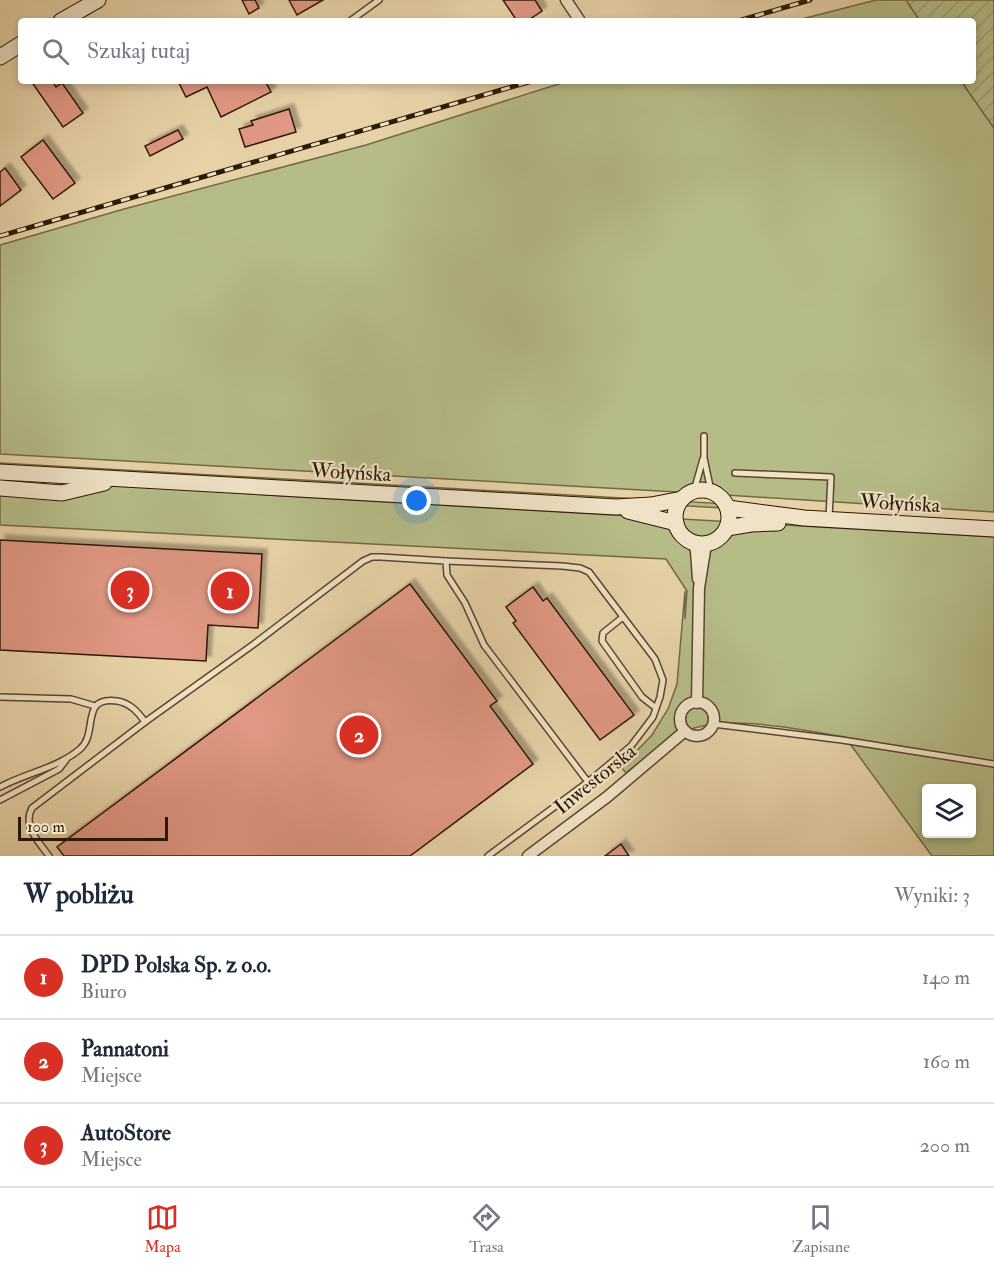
<!DOCTYPE html>
<html lang="pl">
<head>
<meta charset="utf-8">
<style>
	:root { --surface:#fff; --page:#f6f6f7; --text:#1f2937; --muted:#747a83; --line:#e0e1e3; --accent:#d93025 }
	body { margin:0; font-family:"IM FELL Double Pica",serif; background:var(--page); color:var(--text) }
	.controls { position:absolute; right:18px; bottom:18px; display:grid; overflow:hidden; border-radius:6px; box-shadow:0 3px 9px #0003 }
	.controls button { width:54px; height:54px; display:grid; place-items:center; padding:0; border:0; border-bottom:2px solid var(--line); background:var(--surface); color:var(--text); font:30px sans-serif }
	.scale { position:absolute; left:18px; bottom:15px; width:150px; box-sizing:border-box; padding-left:6px; border:3px solid #2d1900; border-top:0; font-size:16px; line-height:21px; white-space:nowrap; color:#2d1900; -webkit-text-stroke:4px #efe2c6; paint-order:stroke }
	.you { position:absolute; left:417px; top:501px; width:21px; height:21px; margin:-15px; border:4px solid #fff; border-radius:50%; background:#1a73e8; box-shadow:0 0 0 9px #1a73e833 }
	.badge { display:grid; place-items:center; width:39px; height:39px; border-radius:50%; background:var(--accent); color:#fff; font-size:20px; font-weight:700 }
	.pin { position:absolute; translate:-50% -50%; border:3px solid #fff; box-shadow:0 2px 6px #0006 }
	.list { margin:0; padding:0; list-style:none }
	h2 { display:flex; justify-content:space-between; align-items:center; height:78px; margin:0; padding:0 24px; font-size:26px }
	h2 small { font-size:20px; font-weight:400; color:var(--muted) }
	.list li { display:grid; grid-template-columns:39px 1fr auto; gap:18px; align-items:center; box-sizing:border-box; height:84px; padding:0 24px; border-top:2px solid var(--line) }
	.list b { display:block; font-size:22px; white-space:nowrap }
	.list p { margin:0; font-size:20px; white-space:nowrap; color:var(--muted) }
	.list em { font-size:20px; font-style:normal; color:var(--muted) }
	.icon { flex:none; width:33px; height:33px; fill:none; stroke:currentColor; stroke-width:2; stroke-linecap:round; stroke-linejoin:round }
	.map { position:relative; flex:none; width:994px; height:856px; overflow:hidden }
	.search { position:absolute; background:var(--surface); box-shadow:0 3px 9px #0003; left:18px; right:18px; top:18px; height:66px; display:flex; align-items:center; gap:15px; box-sizing:border-box; padding:0 21px; border-radius:6px; color:var(--muted); font-size:22px }
	.sheet { height:330px; background:var(--surface) }
	nav { display:flex; justify-content:space-around; align-items:center; box-sizing:border-box; height:84px; border-top:2px solid var(--line); background:var(--surface); font-size:16px; color:var(--muted) }
	nav a { display:grid; justify-items:center; gap:3px }
	nav .on { color:var(--accent) }
	.map>svg:first-child { display:block }
	.grass { fill:#b6bc88; stroke:#726a44; stroke-width:1.5; fill-rule:evenodd }
	.garden { fill:url(#garden-furrows); stroke:#726a44; stroke-width:1.5 }
	.building { fill:#e19884; stroke:#2d1900; stroke-width:1.5; filter:url(#shadow) }
	.lines { fill:none; stroke-linecap:round; stroke-linejoin:round }
	.lane-casing { stroke:#5c472a; stroke-width:8 }
	.street-casing { stroke:#5c472a; stroke-width:13 }
	.secondary-casing { stroke:#2d1900; stroke-width:17 }
	.lane { stroke:#efe2c6; stroke-width:5 }
	.street { stroke:#efe2c6; stroke-width:10 }
	.secondary { stroke:#efe2c6; stroke-width:15 }
	.rail-casing { stroke:#2d1900; stroke-width:5 }
	.rail { stroke:#efe2c6; stroke-width:3; stroke-dasharray:9; stroke-linecap:butt }
	.labels { text-anchor:middle; stroke-width:4.5; stroke-linejoin:round; paint-order:stroke }
	.street-label { font-size:21px; fill:#2d1900; stroke:#efe2c6 }
</style>
</head>
<body>
<div class="map">
<svg width="994" height="856" viewBox="0 0 994 856">
	<defs>
		<pattern id="garden-furrows" width="10" height="10" patternUnits="userSpaceOnUse" patternTransform="scale(1.5)"><rect width="10" height="10" fill="#b6bc88"/><path d="M-1 1l2-2M0 10L10 0M9 11l2-2" fill="none" stroke="#9da174"/></pattern>
		<filter id="shadow"><feDropShadow dx="5" dy="-5" stdDeviation="1.5" flood-color="#0004"/></filter>
	</defs>
	<rect width="100%" height="100%" fill="#e7d2a8"/>
	<filter id="stains"><feTurbulence type="fractalNoise" baseFrequency=".00333" numOctaves="4"/><feColorMatrix values="0 0 0 0 .2 0 0 0 0 .09 0 0 0 0 .02 0 0 0 .5 -.17"/></filter>
	<radialGradient id="worn" r=".72"><stop offset=".6" stop-color="#630" stop-opacity="0"/><stop offset="1" stop-color="#630" stop-opacity=".3"/></radialGradient>
	<g class="grass">
		<path d="M876,0h30l14,21h-126z"/>
		<path d="M568,81h393l33,47v384l-299,-19 -695,-39v-209l124,-36 242,-64z"/>
		<path d="M0,463l729,41 -6,4 -723,-41z"/>
		<path d="M114,484l168,12 712,41v319h-62l-87,-119c-45,-7 -116,-24 -159,-6 -22,10 -41,27 -60,42l-5,-6 31,-32 16,-26 9,-25 8,-93v28l2,-28 -21,-32 -666,-34v-33zM926,788h46v46h-46z"/>
	</g>
	<path class="garden" d="M906,0h88v128l-33,-47h12v-60h-53z"/>
	<g class="building">
		<path d="M242,0h13l4,8 -10,6z"/>
		<path d="M289,0h34l-26,15z"/>
		<path d="M503,0h32l7,11 -15,10h-10z"/>
		<path d="M31,81h21l4,6 6,-4 21,30 -20,14z"/>
		<path d="M178,81h87l6,11 -50,25 -14,-30 -21,10z"/>
		<path d="M289,109l7,23 -51,15 -6,-18 14,-4 -2,-4z"/>
		<path d="M178,130l5,9 -33,17 -5,-10z"/>
		<path d="M43,140l32,43 -22,16 -32,-42z"/>
		<path d="M5,168l16,22 -21,16v-34z"/>
		<path d="M0,540l262,14 -4,74 -50,-3 -2,36 -206,-11z"/>
		<path d="M410,584l87,117 -7,5 43,58 -123,92h-346l-7,-9z"/>
		<path d="M533,587l10,14 4,-3 87,117 -34,25 -87,-117 3,-2 -10,-14z"/>
		<path d="M621,844l8,12h-24z"/>
	</g>
	<g class="lines">
		<defs>
			<g id="lane">
				<path d="M350,21l29,-21"/>
				<path d="M704,436v22l7,33"/>
				<path d="M735,473l96,4 -2,41"/>
				<path d="M694,491l9,-32"/>
				<path d="M446,561l116,5 18,2 9,4 66,87 8,21 -3,17 -7,20 -22,29 -43,36 -100,74"/>
				<path d="M623,617l-20,16 -1,8 40,56 14,11"/>
				<path d="M0,697l71,2 24,7"/>
				<path d="M145,722l109,-78 109,-83 9,-4h9l65,4 1,14 18,28 19,42 104,137"/>
				<path d="M713,724l129,16 152,24"/>
				<path d="M0,787c26,-14 58,-19 80,-38 19,-16 -1,-53 37,-48 13,2 21,11 28,21l-113,86c-10,18 7,34 17,48"/>
				<path d="M0,800l59,-31 7,-9"/>
			</g>
			<g id="street">
				<path d="M566,0l14,21"/>
				<path d="M693,542l3,9 2,28"/>
				<circle cx="697" cy="719" r="17"/>
				<path d="M697,703l2,-115 7,-44"/>
				<path d="M528,856l79,-59 78,-66"/>
			</g>
			<g id="secondary">
				<path d="M61,21l37,-21"/>
				<path d="M0,57l21,-13"/>
				<path d="M0,472l616,35 35,-2 31,-6"/>
				<path d="M0,488l62,5 42,-10"/>
				<circle cx="702" cy="517" r="27"/>
				<path d="M728,508l76,10 190,11"/>
				<path d="M628,511l48,12"/>
				<path d="M727,528l24,-4 27,-1"/>
			</g>
		</defs>
		<use href="#lane" class="lane-casing"/>
		<use href="#street" class="street-casing"/>
		<use href="#secondary" class="secondary-casing"/>
		<use href="#lane" class="lane"/>
		<use href="#street" class="street"/>
		<use href="#secondary" class="secondary"/>
		<defs>
			<g id="rail">
				<path d="M738,21l72,-21"/>
				<path d="M0,236l532,-155"/>
			</g>
		</defs>
		<use href="#rail" class="rail-casing"/>
		<use href="#rail" class="rail"/>
	</g>
	<g class="labels">
		<g class="street-label">
			<text transform="translate(351 472) rotate(3)" y="7">Wołyńska</text>
			<text transform="translate(900 503) rotate(3)" y="7">Wołyńska</text>
			<text transform="translate(595 779) rotate(-39)" y="7">Inwestorska</text>
		</g>
	</g>
	<rect width="100%" height="100%" filter="url(#stains)"/>
	<rect width="100%" height="100%" fill="url(#worn)"/>
</svg>
<div class="controls">
<button><svg class="icon" aria-label="layers" viewBox="0 0 24 24"><path d="M12 4l9 5-9 5-9-5zM3 14l9 5 9-5"/></svg></button>
</div>
<div class="scale">100 m</div>
<div class="you"></div>
<div class="pin badge" style="left:230px;top:591px">1</div>
<div class="pin badge" style="left:359px;top:735px">2</div>
<div class="pin badge" style="left:130px;top:590px">3</div>
<div class="search"><svg class="icon" aria-label="search" viewBox="0 0 24 24"><circle cx="10" cy="10" r="6"/><path d="M15 15l6 6"/></svg>Szukaj tutaj</div>
</div>
<section class="sheet">
<h2>W pobliżu<small>Wyniki: 3</small></h2>
<ul class="list">
<li><span class="badge">1</span><div><b>DPD Polska Sp. z o.o.</b><p>Biuro</p></div><em>140 m</em></li>
<li><span class="badge">2</span><div><b>Pannatoni</b><p>Miejsce</p></div><em>160 m</em></li>
<li><span class="badge">3</span><div><b>AutoStore</b><p>Miejsce</p></div><em>200 m</em></li>
</ul>
</section>
<nav>
<a class="on"><svg class="icon" aria-label="map" viewBox="0 0 24 24"><path d="M3 6l6-2 6 2 6-2v14l-6 2-6-2-6 2zM9 4v14M15 6v14"/></svg>Mapa</a>
<a><svg class="icon" aria-label="directions" viewBox="0 0 24 24"><path d="M12 3l9 9-9 9-9-9zM9 14v-3h6M13 9l2 2-2 2"/></svg>Trasa</a>
<a><svg class="icon" aria-label="saved" viewBox="0 0 24 24"><path d="M7 4h10v16l-5-4-5 4z"/></svg>Zapisane</a>
</nav>
</body>
</html>
